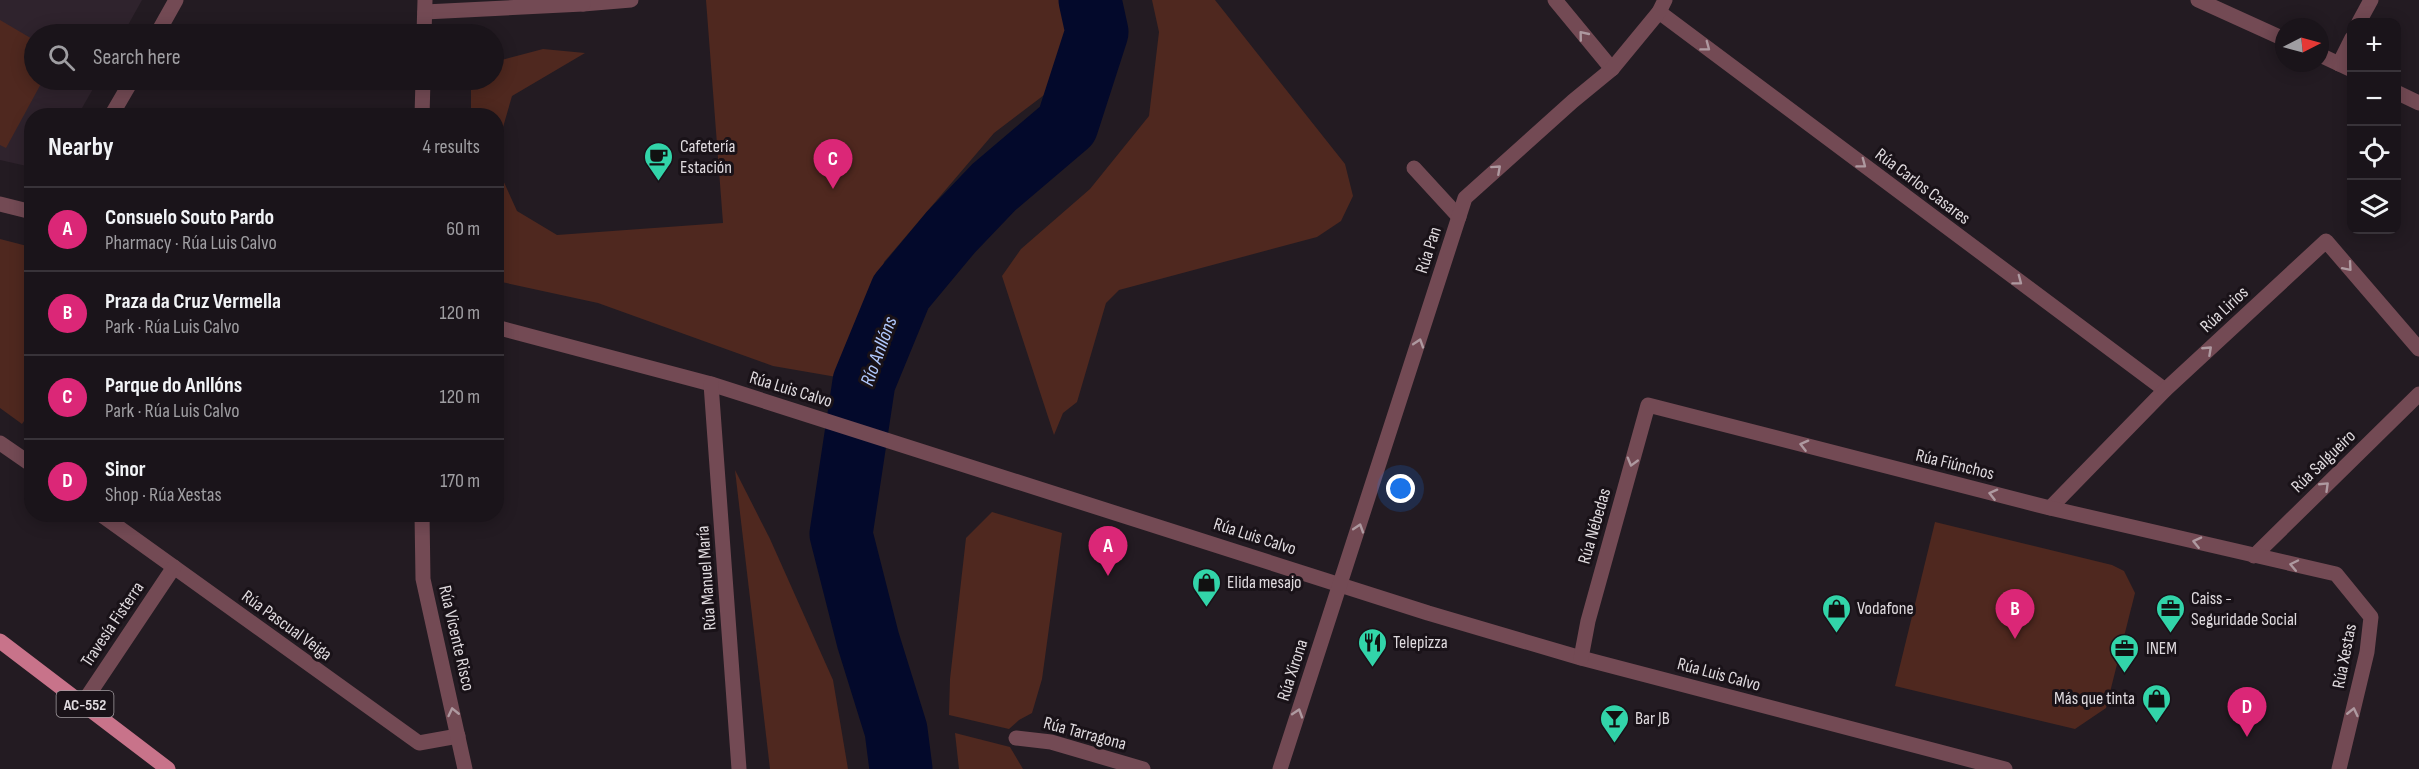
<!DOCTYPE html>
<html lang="en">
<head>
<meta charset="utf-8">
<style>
	:root { --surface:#1a141a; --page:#231d23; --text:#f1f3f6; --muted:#9f9ea2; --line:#383339; --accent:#db2777 }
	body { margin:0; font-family:"Sofia Sans Condensed",sans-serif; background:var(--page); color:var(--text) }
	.controls { position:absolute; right:18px; top:18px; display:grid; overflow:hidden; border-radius:12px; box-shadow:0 3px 15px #0003 }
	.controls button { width:54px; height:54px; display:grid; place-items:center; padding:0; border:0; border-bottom:2px solid var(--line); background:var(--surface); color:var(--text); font:30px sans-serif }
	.compass { position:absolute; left:2275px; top:18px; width:54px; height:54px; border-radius:50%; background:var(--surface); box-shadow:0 3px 15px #0003; rotate:84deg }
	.you { position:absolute; left:1401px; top:489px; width:21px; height:21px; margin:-15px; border:4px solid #fff; border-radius:50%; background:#1a73e8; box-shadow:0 0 0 9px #1a73e833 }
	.badge { display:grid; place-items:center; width:39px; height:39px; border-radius:50%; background:var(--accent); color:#fff; font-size:20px; font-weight:700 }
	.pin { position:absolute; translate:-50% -50px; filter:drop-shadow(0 2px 3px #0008) }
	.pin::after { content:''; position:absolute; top:32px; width:21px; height:18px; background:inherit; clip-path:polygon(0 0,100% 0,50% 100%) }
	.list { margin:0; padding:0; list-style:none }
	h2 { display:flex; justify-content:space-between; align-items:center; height:78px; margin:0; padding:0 24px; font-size:26px }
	h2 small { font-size:20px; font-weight:400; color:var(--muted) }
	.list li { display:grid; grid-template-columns:39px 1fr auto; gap:18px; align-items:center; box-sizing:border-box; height:84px; padding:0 24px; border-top:2px solid var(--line) }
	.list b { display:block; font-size:22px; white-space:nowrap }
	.list p { margin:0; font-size:20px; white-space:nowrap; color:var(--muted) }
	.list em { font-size:20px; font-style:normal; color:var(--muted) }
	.icon { flex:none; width:33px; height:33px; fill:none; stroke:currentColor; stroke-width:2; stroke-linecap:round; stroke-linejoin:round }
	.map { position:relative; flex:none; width:2419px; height:769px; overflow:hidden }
	.search { position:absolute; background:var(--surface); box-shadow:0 3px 15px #0003; left:24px; top:24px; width:480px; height:66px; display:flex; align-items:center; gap:15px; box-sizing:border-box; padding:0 21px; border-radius:33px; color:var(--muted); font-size:22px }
	.panel { position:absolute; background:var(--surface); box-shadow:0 3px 15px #0003; left:24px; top:108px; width:480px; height:414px; border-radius:24px }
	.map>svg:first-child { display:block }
	.built { fill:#2f232d }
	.green { fill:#4f281f }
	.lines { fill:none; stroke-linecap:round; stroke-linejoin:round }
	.river { stroke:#03092b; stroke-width:63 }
	.minor { stroke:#734a54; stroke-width:15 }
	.major { stroke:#c8738a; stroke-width:15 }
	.oneway { stroke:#ae99a0 }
	.labels { text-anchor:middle; stroke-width:6; stroke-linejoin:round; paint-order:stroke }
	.shield { fill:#191218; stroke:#a49ea3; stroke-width:1.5 }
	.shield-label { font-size:16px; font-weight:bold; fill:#dfdade }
	.poi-label { font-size:18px; fill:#dfdade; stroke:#191218; text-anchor:start }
	.street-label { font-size:18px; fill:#dfdade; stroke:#191218 }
	.water-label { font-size:20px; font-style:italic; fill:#b1c8fd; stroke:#191218 }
</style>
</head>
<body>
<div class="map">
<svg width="2419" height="769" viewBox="0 0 2419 769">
	<rect width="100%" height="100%" fill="#231b22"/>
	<path class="built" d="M0,0h142l-19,34h-89v46h64l-20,35 -46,1 -1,51 -31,-7z"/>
	<g class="green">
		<path d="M706,0h355l6,43 -11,43 -62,47 -110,129 -13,64 -17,54 -81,-14 -175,-63 -101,-22v-114l20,44 40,24 166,-12z"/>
		<path d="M1152,0h63l130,164 8,32 -12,25 -24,16 -198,53 -13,13 -29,99 -14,11 -9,22 -52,-159 19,-27 69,-60 59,-73 10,-84z"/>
		<path d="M0,20l34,20v40h9l-37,68 -6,-3z"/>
		<path d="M543,49l42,4 -73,43 -15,52 -1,-32 -25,-1v-35h23v-18z"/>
		<path d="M0,239l31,8v164l-9,13 -22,-16z"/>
		<path d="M735,470l35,69 63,141 15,89h-78z"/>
		<path d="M992,512l70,21 -20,146 -10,34 -13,7 -10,9 -60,-14 1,-36 16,-141z"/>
		<path d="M1935,522l177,43 12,6 11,22 -29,115 -31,21 -180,-43z"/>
		<path d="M955,733l55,14 13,22h-64z"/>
	</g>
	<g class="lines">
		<path class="river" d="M901,769l-5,-39 -28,-90 -27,-106 23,-152 37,-90 50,-60 43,-45 73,-62 30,-93 -7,-32"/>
		<g class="minor">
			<path d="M1555,0l57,69"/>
			<path d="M2198,0l86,39"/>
			<path d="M583,4l48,-4"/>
			<path d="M425,12l158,-8v-4"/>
			<path d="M1659,12l506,378"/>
			<path d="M2359,22l12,-22"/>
			<path d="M157,34l19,-34"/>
			<path d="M424,34l1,-34"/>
			<path d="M2320,55l32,15"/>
			<path d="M2339,64l13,-26"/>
			<path d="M2396,92l23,11"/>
			<path d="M111,116l21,-36"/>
			<path d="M422,116l1,-36"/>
			<path d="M1414,168l45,49"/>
			<path d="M0,204l32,8"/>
			<path d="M496,327l215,57 717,229 153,45 424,111"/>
			<path d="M711,384l28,385"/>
			<path d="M0,443l32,22"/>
			<path d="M2050,508l115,-118 161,-149 93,108"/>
			<path d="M100,514l319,229 39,-7"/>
			<path d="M422,514l1,65 42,190"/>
			<path d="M2254,556l165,-162"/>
			<path d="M1581,658l7,-37 60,-216 402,103 286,66 35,43 -4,35 -28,117"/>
			<path d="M83,703l91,-136"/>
			<path d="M1016,738l35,4 92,27"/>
			<path d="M1280,769l185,-571 108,-97 39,-32 47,-57 6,-12"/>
		</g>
		<path class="major" d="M0,641l168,128"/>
	</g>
	<defs><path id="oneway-chevron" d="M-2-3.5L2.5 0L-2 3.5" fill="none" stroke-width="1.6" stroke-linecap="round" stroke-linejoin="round" transform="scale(1.5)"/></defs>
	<g class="oneway">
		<use href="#oneway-chevron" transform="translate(1583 35) rotate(-129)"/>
		<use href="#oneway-chevron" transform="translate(1706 47) rotate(37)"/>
		<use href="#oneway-chevron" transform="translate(1862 164) rotate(37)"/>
		<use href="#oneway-chevron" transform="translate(1497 169) rotate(-42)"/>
		<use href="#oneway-chevron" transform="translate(2348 267) rotate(49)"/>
		<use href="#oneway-chevron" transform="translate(2018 281) rotate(37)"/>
		<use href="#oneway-chevron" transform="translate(1419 343) rotate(-72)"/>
		<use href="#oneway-chevron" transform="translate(2208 350) rotate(-43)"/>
		<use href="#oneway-chevron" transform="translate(1804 445) rotate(-166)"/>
		<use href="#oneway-chevron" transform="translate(1632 462) rotate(106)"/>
		<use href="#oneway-chevron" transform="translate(2325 486) rotate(-44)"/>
		<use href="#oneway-chevron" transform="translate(1993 494) rotate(-166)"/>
		<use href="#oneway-chevron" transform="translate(1359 528) rotate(-72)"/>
		<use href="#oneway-chevron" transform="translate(2197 542) rotate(-167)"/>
		<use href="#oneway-chevron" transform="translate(2294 565) rotate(-168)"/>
		<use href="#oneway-chevron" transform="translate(453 712) rotate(-103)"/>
		<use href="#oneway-chevron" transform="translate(2353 712) rotate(-77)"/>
		<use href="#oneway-chevron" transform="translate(1298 713) rotate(-72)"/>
	</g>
	<defs>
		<symbol id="cafe-pin" viewBox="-11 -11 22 30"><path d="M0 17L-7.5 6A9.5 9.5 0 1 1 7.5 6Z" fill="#32d4a9" stroke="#191218"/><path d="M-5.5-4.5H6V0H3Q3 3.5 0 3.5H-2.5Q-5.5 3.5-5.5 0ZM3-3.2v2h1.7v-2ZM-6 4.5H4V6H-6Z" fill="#111"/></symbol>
		<symbol id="shop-pin" viewBox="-11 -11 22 30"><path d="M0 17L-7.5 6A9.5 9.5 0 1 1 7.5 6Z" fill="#32d4a9" stroke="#191218"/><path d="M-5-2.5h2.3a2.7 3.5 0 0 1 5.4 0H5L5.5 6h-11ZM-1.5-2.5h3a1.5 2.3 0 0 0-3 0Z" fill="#111"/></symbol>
		<symbol id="office-pin" viewBox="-11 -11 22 30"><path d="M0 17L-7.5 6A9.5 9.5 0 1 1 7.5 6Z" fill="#32d4a9" stroke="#191218"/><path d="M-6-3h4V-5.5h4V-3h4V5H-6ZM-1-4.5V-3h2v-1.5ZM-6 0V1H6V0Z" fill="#111"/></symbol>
		<symbol id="restaurant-pin" viewBox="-11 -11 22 30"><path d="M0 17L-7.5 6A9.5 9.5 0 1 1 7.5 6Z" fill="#32d4a9" stroke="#191218"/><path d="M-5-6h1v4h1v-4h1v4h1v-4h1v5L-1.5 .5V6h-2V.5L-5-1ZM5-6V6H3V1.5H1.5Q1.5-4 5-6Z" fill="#111"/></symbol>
		<symbol id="bar-pin" viewBox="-11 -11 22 30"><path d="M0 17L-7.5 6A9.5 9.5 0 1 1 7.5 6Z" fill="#32d4a9" stroke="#191218"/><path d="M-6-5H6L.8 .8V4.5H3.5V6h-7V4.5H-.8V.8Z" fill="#111"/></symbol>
	</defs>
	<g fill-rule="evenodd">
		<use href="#cafe-pin" x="642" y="140" width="33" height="45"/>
		<use href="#shop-pin" x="1190" y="566" width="33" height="45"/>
		<use href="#shop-pin" x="1820" y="592" width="33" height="45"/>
		<use href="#office-pin" x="2154" y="592" width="33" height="45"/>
		<use href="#restaurant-pin" x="1356" y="626" width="33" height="45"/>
		<use href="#office-pin" x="2108" y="632" width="33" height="45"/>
		<use href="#shop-pin" x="2140" y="682" width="33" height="45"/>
		<use href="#bar-pin" x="1598" y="702" width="33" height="45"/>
	</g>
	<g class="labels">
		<rect class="shield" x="56.5" y="691" width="57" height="26" rx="4.5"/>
		<g class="shield-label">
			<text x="85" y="710">AC-552</text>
		</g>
		<g class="poi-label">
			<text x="680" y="152">Cafetería<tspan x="680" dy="21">Estación</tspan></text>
			<text x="1227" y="588">Elida mesajo</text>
			<text x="2191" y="604">Caiss -<tspan x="2191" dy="21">Seguridade Social</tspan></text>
			<text x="1857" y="614">Vodafone</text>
			<text x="1393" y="648">Telepizza</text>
			<text x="2146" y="654">INEM</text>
			<text x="2135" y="704" text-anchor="end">Más que tinta</text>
			<text x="1635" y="724">Bar JB</text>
		</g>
		<g class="street-label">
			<text transform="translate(1923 186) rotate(37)" y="6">Rúa Carlos Casares</text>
			<text transform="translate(1428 250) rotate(-72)" y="6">Rúa Pan</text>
			<text transform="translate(2224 309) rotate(-43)" y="6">Rúa Lirios</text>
			<text transform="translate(791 389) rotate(17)" y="6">Rúa Luis Calvo</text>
			<text transform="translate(2323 461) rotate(-44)" y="6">Rúa Salgueiro</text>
			<text transform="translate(1955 464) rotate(14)" y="6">Rúa Fiúnchos</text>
			<text transform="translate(1594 526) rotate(-74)" y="6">Rúa Nébedas</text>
			<text transform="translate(1255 536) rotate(18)" y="6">Rúa Luis Calvo</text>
			<text transform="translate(706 578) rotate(-94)" y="6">Rúa Manuel María</text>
			<text transform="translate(112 624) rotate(-56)" y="6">Travesía Fisterra</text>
			<text transform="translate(287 625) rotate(36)" y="6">Rúa Pascual Veiga</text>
			<text transform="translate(457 638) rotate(77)" y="6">Rúa Vicente Risco</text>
			<text transform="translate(2344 656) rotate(-79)" y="6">Rúa Xestas</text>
			<text transform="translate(1292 670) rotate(-72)" y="6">Rúa Xirona</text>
			<text transform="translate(1719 674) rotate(15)" y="6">Rúa Luis Calvo</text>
			<text transform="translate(1085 733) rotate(15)" y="6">Rúa Tarragona</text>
		</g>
		<g class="water-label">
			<text transform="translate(878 351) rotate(-70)" y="7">Río Anllóns</text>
		</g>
	</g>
</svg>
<div class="controls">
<button>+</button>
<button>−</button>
<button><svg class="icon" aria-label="locate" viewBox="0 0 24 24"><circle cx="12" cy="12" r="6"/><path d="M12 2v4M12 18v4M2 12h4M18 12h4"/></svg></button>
<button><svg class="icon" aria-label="layers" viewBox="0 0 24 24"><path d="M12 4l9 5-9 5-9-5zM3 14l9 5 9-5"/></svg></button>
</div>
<svg class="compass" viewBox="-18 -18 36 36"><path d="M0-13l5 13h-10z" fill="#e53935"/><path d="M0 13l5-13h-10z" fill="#9f9ea2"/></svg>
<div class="you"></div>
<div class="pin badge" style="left:1108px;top:576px">A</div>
<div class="pin badge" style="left:2015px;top:639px">B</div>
<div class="pin badge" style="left:833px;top:189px">C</div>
<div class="pin badge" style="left:2247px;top:737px">D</div>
<div class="search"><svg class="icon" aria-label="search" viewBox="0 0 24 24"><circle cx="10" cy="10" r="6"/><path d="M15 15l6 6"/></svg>Search here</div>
<section class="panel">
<h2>Nearby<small>4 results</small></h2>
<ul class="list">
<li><span class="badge">A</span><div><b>Consuelo Souto Pardo</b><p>Pharmacy · Rúa Luis Calvo</p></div><em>60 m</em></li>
<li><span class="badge">B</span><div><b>Praza da Cruz Vermella</b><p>Park · Rúa Luis Calvo</p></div><em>120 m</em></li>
<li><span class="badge">C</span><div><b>Parque do Anllóns</b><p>Park · Rúa Luis Calvo</p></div><em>120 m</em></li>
<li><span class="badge">D</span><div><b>Sinor</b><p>Shop · Rúa Xestas</p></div><em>170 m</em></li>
</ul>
</section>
</div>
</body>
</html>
